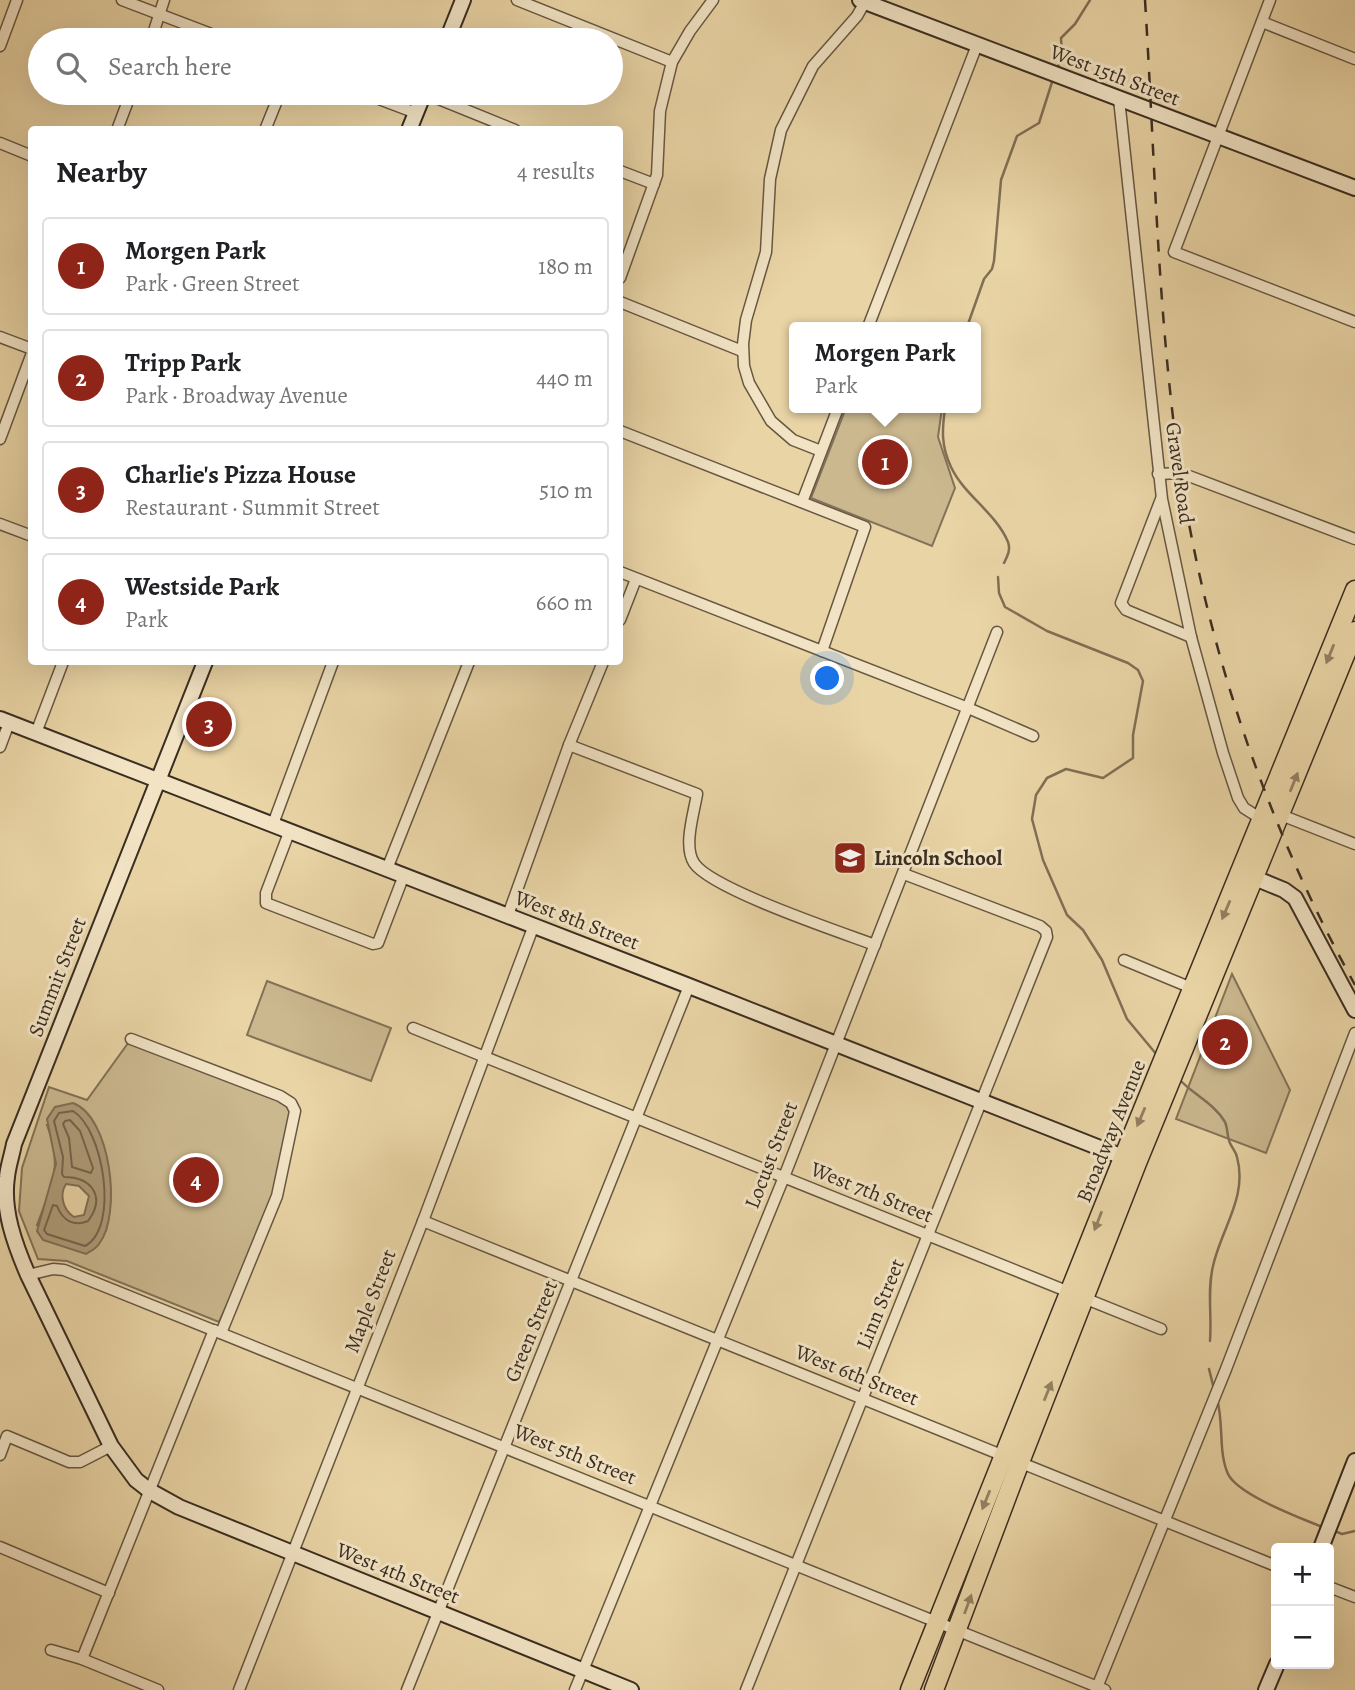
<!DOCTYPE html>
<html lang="en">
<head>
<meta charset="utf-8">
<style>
	:root { --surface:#fff; --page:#f2f2f2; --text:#202124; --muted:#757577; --line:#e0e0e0; --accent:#8f2418 }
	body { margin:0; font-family:Alegreya,serif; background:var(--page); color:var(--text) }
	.controls { position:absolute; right:21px; bottom:21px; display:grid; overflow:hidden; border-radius:7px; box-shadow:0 7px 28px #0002 }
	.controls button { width:63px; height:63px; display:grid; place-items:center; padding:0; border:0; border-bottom:2px solid var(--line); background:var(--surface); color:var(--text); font:35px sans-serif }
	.you { position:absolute; left:828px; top:679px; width:24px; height:24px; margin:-18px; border:5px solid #fff; border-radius:50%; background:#1a73e8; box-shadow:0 0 0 10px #1a73e833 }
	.badge { display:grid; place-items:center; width:46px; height:46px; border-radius:50%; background:var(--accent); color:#fff; font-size:23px; font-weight:700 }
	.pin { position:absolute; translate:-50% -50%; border:4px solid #fff; box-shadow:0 2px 7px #0006 }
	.popup { position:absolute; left:789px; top:322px; width:192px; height:91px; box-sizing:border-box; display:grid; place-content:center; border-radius:7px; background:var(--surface); filter:drop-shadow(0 2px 5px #0005); font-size:23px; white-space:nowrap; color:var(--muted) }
	.popup b { font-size:26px; color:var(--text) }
	.popup::after { content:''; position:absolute; left:50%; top:100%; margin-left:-14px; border:14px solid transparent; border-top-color:var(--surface) }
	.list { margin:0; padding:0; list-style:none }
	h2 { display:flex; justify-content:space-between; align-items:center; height:91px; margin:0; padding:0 28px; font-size:30px }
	h2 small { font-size:23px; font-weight:400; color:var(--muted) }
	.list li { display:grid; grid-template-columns:46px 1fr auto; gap:21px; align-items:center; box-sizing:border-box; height:98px; margin:0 14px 14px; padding:0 14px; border:2px solid var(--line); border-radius:7px }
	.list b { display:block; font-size:26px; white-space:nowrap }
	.list p { margin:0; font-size:23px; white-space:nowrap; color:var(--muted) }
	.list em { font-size:23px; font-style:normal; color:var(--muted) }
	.icon { flex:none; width:38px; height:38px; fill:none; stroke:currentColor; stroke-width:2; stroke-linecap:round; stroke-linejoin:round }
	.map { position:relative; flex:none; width:1355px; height:1690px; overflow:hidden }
	.search { position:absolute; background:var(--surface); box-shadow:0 7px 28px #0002; left:28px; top:28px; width:595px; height:77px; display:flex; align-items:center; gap:18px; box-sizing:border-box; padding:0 24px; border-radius:38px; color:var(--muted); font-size:26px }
	.panel { position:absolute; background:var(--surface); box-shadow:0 7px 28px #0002; left:28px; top:126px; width:595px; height:539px; border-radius:7px }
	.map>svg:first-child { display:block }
	.green { fill:#cbb88f; stroke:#827258; stroke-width:2; fill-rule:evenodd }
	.water { fill:#ae9b78; stroke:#806f55; stroke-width:2; fill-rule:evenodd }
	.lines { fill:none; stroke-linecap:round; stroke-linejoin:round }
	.shore { stroke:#74644c; stroke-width:2 }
	.stream { stroke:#806f55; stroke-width:2.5 }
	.street-casing { stroke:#665742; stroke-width:13 }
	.secondary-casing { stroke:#3a2d21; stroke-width:18 }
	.highway-casing { stroke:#3a2d21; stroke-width:21 }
	.street { stroke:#f1e3c4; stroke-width:10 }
	.secondary { stroke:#f1e3c4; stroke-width:14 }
	.highway { stroke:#e9d4a5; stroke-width:18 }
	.rail { stroke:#3a2d21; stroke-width:2.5; stroke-dasharray:12 12; stroke-linecap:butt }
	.oneway { fill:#928063 }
	.labels { text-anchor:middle; stroke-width:6; stroke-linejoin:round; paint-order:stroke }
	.street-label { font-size:21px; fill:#3a2d21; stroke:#f1e3c4 }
	.poi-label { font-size:21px; font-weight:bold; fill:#3a2d21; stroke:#f1e3c4; text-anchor:start }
</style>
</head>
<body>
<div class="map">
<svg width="1355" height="1690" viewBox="0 0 1355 1690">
	<rect width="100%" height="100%" fill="#e9d4a5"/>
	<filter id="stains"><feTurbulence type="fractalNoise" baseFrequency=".00286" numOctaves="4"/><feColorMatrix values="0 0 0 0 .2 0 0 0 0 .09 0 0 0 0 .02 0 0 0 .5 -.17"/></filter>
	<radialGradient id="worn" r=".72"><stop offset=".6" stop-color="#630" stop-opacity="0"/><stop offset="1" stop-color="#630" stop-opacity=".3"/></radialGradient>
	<g class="green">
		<path d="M846,408h96l-4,29 17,51 -23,58 -121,-48z"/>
		<path d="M1232,974l58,116 -24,63 -90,-34z"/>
		<path d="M267,981l124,47 -20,53 -124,-46z"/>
		<path d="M131,1039l160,64 4,15 -18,78 -58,126 -152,-61 -29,-2 -19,-48 3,-43 27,-81 38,13zM94,1124c15,40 22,64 12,107l-69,-6c15,-40 26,-58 10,-100z"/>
	</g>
	<path class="water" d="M73,1103c38,14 49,111 26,141 -3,5 -9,7 -13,10l-43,-14 -6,-9 19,-67 -9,-45 8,-12zM66,1184l13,2 10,10 -5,19 -10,2c-11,-7 -15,-22 -8,-33z"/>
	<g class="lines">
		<g class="shore">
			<path d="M73,1111c30,18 47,116 12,135l-38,-12 -3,-4 9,-25 4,1c6,15 17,21 31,15 18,-24 4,-44 -24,-44l-2,-3 1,-17 -9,-36 5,-8z"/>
			<path d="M70,1120l10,11 13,37 -2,5 -19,-6 -3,-29 -6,-14 2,-3z"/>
		</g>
		<g class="stream">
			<path d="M1057,69l5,-12 -1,-19 14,-14 15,-24"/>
			<path d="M967,327l17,-48 8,-10 2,-8 7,-81 16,-44 22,-13 14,-44"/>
			<path d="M945,408c-3,22 -4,38 6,59 13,28 45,46 57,75 3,8 -1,15 -4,21"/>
			<path d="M998,577l1,16 6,14 42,24 81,32 10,7 5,11 -10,54v23l-30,20 -37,-9 -19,9 -11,17 -4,24 11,41 24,55 16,15 19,30 25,59 30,36"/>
			<path d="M1178,1078c14,16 36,25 47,44 3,7 2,15 5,21 2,5 6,9 7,14 11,40 -16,72 -24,109 -6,25 -1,49 -3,75"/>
			<path d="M1209,1369l5,20"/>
			<path d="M1217,1399c7,24 1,53 11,75 10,21 73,44 94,53"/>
			<path d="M1332,1530l10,4 13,-3"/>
		</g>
		<defs>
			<g id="street">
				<path d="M122,0l105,40"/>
				<path d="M517,0l155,62"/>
				<path d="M1270,0l-96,252 181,70"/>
				<path d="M1262,22l93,37"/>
				<path d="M151,40l13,-40"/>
				<path d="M0,46l17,-46"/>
				<path d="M363,93l53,20"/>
				<path d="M424,93l91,37"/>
				<path d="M1119,99l43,400 29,138 32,116 15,45 6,10 19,12"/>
				<path d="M117,130l14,-37"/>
				<path d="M265,130l15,-37"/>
				<path d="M0,143l32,13"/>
				<path d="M620,171l34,13"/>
				<path d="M620,278l37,-103 3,-64 12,-49 18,-31 23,-31"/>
				<path d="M620,302l122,49"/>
				<path d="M868,327l109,-282"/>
				<path d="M0,337l32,12"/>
				<path d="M620,431l245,96 -43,124"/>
				<path d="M0,439l32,-86"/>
				<path d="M821,451l-28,-11 -22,-19 -22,-38 -5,-17 -1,-22 3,-24 20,-68 4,-73 11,-49 32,-64 44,-50 8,-14"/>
				<path d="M1158,474l23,-1 174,66"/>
				<path d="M1161,499l-40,104 5,7 65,27"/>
				<path d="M802,502l36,-94"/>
				<path d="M0,524l32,12"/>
				<path d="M620,572l348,136 65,28"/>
				<path d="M620,620l16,-41"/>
				<path d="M36,733l27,-71"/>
				<path d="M569,745l128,49c-3,19 -14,52 -3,69 17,26 146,69 181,82"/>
				<path d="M0,747l9,-24"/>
				<path d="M1281,815l74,29"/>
				<path d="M273,824l60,-162"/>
				<path d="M290,830l-24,63v10l5,2 102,39 5,-1 26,-68"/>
				<path d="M387,869l82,-207"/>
				<path d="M508,915l61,-170 34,-83"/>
				<path d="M1124,960l70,29"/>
				<path d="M413,1028l748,301"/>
				<path d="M131,1039l149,57 11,7 4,8 -18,85 -56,137"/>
				<path d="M423,1221l853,345"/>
				<path d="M28,1275l25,-6 11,1 1041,420"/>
				<path d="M0,1455l7,-19 62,26h11l31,-16"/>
				<path d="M0,1547l109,46"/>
				<path d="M1329,1587l26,10"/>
				<path d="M51,1650l31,9 76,31"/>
				<path d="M82,1659l132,-329"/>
				<path d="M239,1690l184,-469 111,-296"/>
				<path d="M407,1690l282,-704"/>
				<path d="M575,1690l209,-513 213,-545"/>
				<path d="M746,1690l301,-753 -1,-6 -6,-5 -136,-52"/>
				<path d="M1096,1690l130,-321 129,-336"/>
			</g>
			<g id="secondary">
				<path d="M860,0l495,188"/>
				<path d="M447,40l16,-40"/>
				<path d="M409,130l15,-37"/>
				<path d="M205,662l-191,482c-2,11 -6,22 -7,33 -5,33 8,68 21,98l83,171 25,34 14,11 29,16 452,183"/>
				<path d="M0,719l689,267 444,175"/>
				<path d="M1245,874l39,16 11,8 60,112"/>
				<path d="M1321,1548l34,-87"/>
				<path d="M1266,1690l11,-26"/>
			</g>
			<g id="highway">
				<path d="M910,1690l213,-532 232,-568"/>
				<path d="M934,1690l86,-228 117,-299 218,-532"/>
			</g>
		</defs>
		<use href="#street" class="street-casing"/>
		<use href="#secondary" class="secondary-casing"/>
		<use href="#highway" class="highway-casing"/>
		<use href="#street" class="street"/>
		<use href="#secondary" class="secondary"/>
		<use href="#highway" class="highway"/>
		<path class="rail" d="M1145,0c9,144 12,290 30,434 24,192 86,381 180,551"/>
	</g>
	<defs><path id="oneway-solid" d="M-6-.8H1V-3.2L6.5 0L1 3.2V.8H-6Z" transform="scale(1.75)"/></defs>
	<g class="oneway">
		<use href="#oneway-solid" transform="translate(1330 654) rotate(112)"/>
		<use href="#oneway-solid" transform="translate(1294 782) rotate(-68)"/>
		<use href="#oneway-solid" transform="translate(1226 910) rotate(113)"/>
		<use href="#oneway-solid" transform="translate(1141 1117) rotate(113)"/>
		<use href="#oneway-solid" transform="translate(1098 1221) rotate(111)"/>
		<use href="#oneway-solid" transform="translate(1048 1391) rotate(-68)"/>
		<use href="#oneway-solid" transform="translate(986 1500) rotate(112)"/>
		<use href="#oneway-solid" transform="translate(968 1604) rotate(-70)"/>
	</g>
	<defs>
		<symbol id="school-square" viewBox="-11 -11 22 22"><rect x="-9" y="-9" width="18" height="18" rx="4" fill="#8f2418" stroke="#f1e3c4"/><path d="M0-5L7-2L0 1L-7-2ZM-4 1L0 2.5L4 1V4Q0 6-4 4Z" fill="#fff"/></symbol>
	</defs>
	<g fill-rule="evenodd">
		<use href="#school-square" x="831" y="839" width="38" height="38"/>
	</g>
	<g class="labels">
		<g class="street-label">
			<text transform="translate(1115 75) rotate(21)" y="7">West 15th Street</text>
			<text transform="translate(1180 473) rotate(82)" y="7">Gravel Road</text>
			<text transform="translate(577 920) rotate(21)" y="7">West 8th Street</text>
			<text transform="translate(57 977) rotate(-69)" y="7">Summit Street</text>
			<text transform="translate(1111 1131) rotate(-68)" y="7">Broadway Avenue</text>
			<text transform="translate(771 1155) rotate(-69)" y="7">Locust Street</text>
			<text transform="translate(872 1192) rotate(22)" y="7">West 7th Street</text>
			<text transform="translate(370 1301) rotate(-69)" y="7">Maple Street</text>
			<text transform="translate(880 1304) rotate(-68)" y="7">Linn Street</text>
			<text transform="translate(531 1331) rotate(-68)" y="7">Green Street</text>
			<text transform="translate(857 1375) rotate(22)" y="7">West 6th Street</text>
			<text transform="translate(575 1454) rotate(22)" y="7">West 5th Street</text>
			<text transform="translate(398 1573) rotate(22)" y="7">West 4th Street</text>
		</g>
		<g class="poi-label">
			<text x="874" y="865">Lincoln School</text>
		</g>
	</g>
	<rect width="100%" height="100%" filter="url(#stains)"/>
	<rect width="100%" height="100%" fill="url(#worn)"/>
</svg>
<div class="controls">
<button>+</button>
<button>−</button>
</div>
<div class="you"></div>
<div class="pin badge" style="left:885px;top:462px">1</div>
<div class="popup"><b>Morgen Park</b>Park</div>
<div class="pin badge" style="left:1225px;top:1042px">2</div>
<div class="pin badge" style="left:209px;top:724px">3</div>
<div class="pin badge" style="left:196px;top:1180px">4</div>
<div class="search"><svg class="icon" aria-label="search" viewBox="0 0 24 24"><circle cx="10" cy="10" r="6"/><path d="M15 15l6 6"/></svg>Search here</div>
<section class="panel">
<h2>Nearby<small>4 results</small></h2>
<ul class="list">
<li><span class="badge">1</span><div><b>Morgen Park</b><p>Park · Green Street</p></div><em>180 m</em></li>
<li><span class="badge">2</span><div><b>Tripp Park</b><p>Park · Broadway Avenue</p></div><em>440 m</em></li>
<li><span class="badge">3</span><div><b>Charlie's Pizza House</b><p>Restaurant · Summit Street</p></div><em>510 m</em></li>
<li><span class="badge">4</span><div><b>Westside Park</b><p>Park</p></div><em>660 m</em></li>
</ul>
</section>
</div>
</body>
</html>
